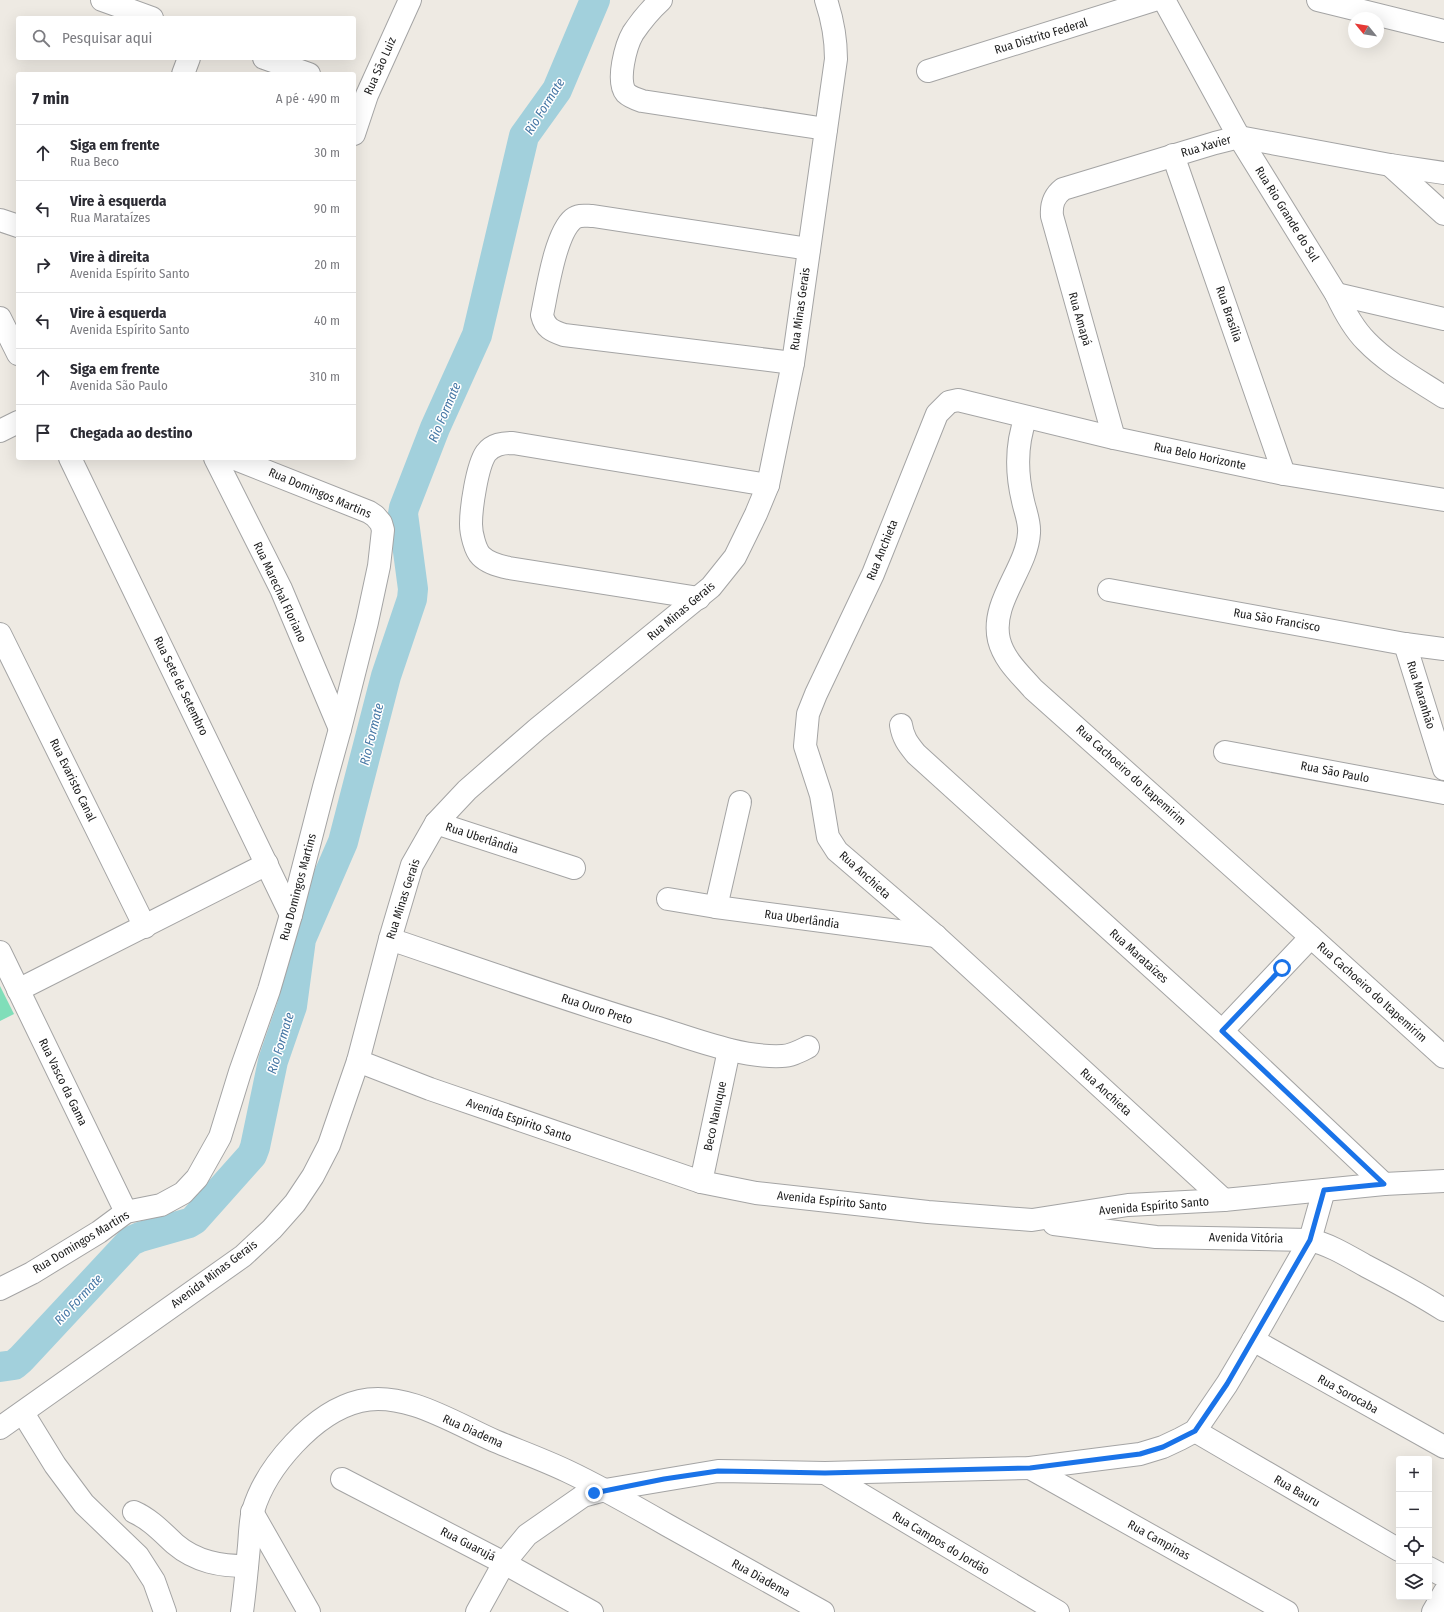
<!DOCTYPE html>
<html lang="pt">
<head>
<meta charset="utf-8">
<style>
	:root { --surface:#fff; --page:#f2f2f3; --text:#2b2b33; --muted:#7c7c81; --line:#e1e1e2 }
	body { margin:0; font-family:"Fira Sans Condensed",sans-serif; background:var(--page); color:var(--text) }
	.controls { position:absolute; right:12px; bottom:12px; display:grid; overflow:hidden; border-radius:4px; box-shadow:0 4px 16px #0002 }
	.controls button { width:36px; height:36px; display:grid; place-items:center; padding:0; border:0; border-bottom:1px solid var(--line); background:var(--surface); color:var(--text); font:20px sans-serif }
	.compass { position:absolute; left:1348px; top:12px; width:36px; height:36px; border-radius:50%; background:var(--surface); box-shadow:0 4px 16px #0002; rotate:300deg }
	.stop { position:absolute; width:12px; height:12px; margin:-9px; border:3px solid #1a73e8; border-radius:50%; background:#fff }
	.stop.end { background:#1a73e8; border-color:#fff; box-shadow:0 1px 4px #0008 }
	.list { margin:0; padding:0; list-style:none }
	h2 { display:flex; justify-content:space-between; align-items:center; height:52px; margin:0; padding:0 16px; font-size:17px }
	h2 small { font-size:13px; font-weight:400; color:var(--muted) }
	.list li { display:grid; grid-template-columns:26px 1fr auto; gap:12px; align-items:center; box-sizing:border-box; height:56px; padding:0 16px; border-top:1px solid var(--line) }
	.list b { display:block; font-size:15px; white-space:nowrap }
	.list p { margin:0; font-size:13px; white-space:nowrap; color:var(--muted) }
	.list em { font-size:13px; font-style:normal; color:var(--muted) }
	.icon { flex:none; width:22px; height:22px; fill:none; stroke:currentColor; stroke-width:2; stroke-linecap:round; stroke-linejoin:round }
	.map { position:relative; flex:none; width:1444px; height:1612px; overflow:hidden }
	.search { position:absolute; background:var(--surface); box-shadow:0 4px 16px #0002; left:16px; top:16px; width:340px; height:44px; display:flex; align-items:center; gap:10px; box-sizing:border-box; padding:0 14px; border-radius:4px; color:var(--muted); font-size:15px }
	.panel { position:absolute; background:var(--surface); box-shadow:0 4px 16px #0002; left:16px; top:72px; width:340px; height:388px; border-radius:4px }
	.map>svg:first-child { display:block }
	.pitch { fill:#80deb9 }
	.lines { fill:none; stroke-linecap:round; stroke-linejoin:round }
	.river { stroke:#a2d0dc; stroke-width:30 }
	.minor-casing { stroke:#a4a4a4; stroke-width:24 }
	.minor { stroke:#fff; stroke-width:22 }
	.route { stroke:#1a73e8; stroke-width:5 }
	.labels { text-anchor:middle; stroke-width:3; stroke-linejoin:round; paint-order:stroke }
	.street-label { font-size:12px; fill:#1d1d1d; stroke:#fff }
	.water-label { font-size:13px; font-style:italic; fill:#4677a5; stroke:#fff }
</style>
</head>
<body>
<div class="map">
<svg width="1444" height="1612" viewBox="0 0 1444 1612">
	<rect width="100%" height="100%" fill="#eeeae3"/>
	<path class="pitch" d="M0,986l14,28 -14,7z"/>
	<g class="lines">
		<path class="river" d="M0,1367l14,-2 7,-6 110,-118 9,-4 49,-14 5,-3 58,-65 3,-8 18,-86 19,-55 9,-67 42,-97 43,-166 26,-77 1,-10 -10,-75 1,-6 31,-80 42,-93 47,-199 33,-46 38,-90"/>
		<defs>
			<g id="minor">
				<path d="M102,0l50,18"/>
				<path d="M661,0c-11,10 -20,21 -28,33 -7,12 -17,48 -7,60 4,4 10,6 16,8l184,28"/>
				<path d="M1164,0l75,137 97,157c8,17 17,34 30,47 22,23 52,39 78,56"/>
				<path d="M1318,0l126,31"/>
				<path d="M264,58l45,16"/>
				<path d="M928,71l226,-71"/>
				<path d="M183,74l6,-16"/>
				<path d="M354,134l13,-39 43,-95"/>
				<path d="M1173,155l111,319"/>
				<path d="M1390,165l54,49"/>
				<path d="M0,220l18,6"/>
				<path d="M1336,294l108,25"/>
				<path d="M0,318l18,36"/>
				<path d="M793,363l-229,-28c-12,-4 -19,-7 -22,-20 5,-23 13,-81 31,-96 6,-5 13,-3 20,-3l216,33"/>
				<path d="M1026,417c-10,27 -10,55 -3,84 2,10 7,21 6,32 -2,36 -39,69 -30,107 5,20 21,34 34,49l278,248 133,120"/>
				<path d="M0,431l18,-9"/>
				<path d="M1114,438l-62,-222c-1,-12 2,-20 11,-27l152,-46 24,-6 151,28 54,8"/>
				<path d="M70,458l221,457"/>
				<path d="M215,458l66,131 59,140"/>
				<path d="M1109,590l296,54 39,5"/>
				<path d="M699,598l-190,-30c-10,-2 -21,-5 -28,-12 -6,-6 -10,-23 -10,-32 0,-16 6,-58 15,-71 7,-9 17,-10 27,-10l255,42"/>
				<path d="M0,634l145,293"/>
				<path d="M1405,644l39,125"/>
				<path d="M901,725c2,13 7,19 15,29l306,277 162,153"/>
				<path d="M1225,752l219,41"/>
				<path d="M436,823l138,45"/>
				<path d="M668,899l48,8 220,29"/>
				<path d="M716,907l24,-105"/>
				<path d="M390,939c88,30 176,61 265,88 39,12 86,31 127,29 9,0 18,-5 26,-9"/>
				<path d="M0,952l126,260"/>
				<path d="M18,990l249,-126"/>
				<path d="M1222,1031l89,-94"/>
				<path d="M358,1061l72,28 271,93 55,11 172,19 104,8 96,-15 96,-5 160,-16 60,-3"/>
				<path d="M701,1182l28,-132"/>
				<path d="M1224,1200l-288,-264 -99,-85 -9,-14 -7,-42 -16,-49 3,-32 8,-20 57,-120 64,-160 12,-12 9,-2 156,38 170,36 160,26"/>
				<path d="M1054,1224l102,13 154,3c21,5 38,16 56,26 27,14 53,28 78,44"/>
				<path d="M0,1289l32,-16 67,-41 27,-20 35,-7 22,-12 14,-15 23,-41 20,-65 29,-82 22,-75 33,-128 16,-58 27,-107 12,-56 4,-36 -2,-7 -6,-7 -6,-4 -136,-54"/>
				<path d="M1253,1340l191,107"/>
				<path d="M23,1413l32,52 29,39 54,52 16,25 11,31"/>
				<path d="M0,1428l243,-172 29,-27 23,-26 18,-27 16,-31 29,-84 32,-122 22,-74 24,-42 31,-33 70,-61 174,-142 24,-30 21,-43 12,-29 25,-122 43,-304c0,-22 -3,-38 -10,-59"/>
				<path d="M1195,1431l204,119"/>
				<path d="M1030,1468l257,144"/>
				<path d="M825,1473l233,139"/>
				<path d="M342,1479l162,84 88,49"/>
				<path d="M134,1512c16,7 28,20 41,32 21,18 46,22 72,22"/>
				<path d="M252,1512l57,100"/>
				<path d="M1429,1568l15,8"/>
				<path d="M242,1612c3,-22 5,-44 7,-66 1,-11 1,-24 4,-35 13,-44 61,-99 107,-110 44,-11 96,23 135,40 24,10 49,19 72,30 34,16 67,35 100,54 52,29 104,58 156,87"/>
				<path d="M477,1612l27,-49 23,-28 56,-39 22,-6 113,-19 107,2 205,-5 110,-14 23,-7 17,-8 15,-8 32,-47 26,-44 57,-100 14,-50"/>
				<path d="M1433,1612l11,-19"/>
			</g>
		</defs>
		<use href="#minor" class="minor-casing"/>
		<use href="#minor" class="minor"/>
	</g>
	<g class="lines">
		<path class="route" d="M594,1493l70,-14 54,-8 107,2 205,-5 110,-14 23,-7 32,-16 32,-47 83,-144 14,-50 60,-6 -162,-153 60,-63"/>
	</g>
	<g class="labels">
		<g class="street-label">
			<text transform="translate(1041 36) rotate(-17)" y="4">Rua Distrito Federal</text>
			<text transform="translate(380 66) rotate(-66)" y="4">Rua São Luiz</text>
			<text transform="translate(1206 146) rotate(-16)" y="4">Rua Xavier</text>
			<text transform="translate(1287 214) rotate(58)" y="4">Rua Rio Grande do Sul</text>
			<text transform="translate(800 309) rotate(-82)" y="4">Rua Minas Gerais</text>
			<text transform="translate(1229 314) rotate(71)" y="4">Rua Brasília</text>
			<text transform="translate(1080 319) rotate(74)" y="4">Rua Amapá</text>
			<text transform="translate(1200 456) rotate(12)" y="4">Rua Belo Horizonte</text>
			<text transform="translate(320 493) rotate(23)" y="4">Rua Domingos Martins</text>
			<text transform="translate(882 550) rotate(-68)" y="4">Rua Anchieta</text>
			<text transform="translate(280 592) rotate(65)" y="4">Rua Marechal Floriano</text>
			<text transform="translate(681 611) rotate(-40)" y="4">Rua Minas Gerais</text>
			<text transform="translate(1277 620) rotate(10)" y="4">Rua São Francisco</text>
			<text transform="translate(181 686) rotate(64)" y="4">Rua Sete de Setembro</text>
			<text transform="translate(1421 695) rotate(73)" y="4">Rua Maranhão</text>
			<text transform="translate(1335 772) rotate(11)" y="4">Rua São Paulo</text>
			<text transform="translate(1131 775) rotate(42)" y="4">Rua Cachoeiro do Itapemirim</text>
			<text transform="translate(73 780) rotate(64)" y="4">Rua Evaristo Canal</text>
			<text transform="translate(482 838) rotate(18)" y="4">Rua Uberlândia</text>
			<text transform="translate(865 875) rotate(42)" y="4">Rua Anchieta</text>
			<text transform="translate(298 887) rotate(-75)" y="4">Rua Domingos Martins</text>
			<text transform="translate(403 899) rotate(-72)" y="4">Rua Minas Gerais</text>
			<text transform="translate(802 919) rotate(8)" y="4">Rua Uberlândia</text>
			<text transform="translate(1139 956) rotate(42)" y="4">Rua Marataízes</text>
			<text transform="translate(1372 992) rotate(42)" y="4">Rua Cachoeiro do Itapemirim</text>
			<text transform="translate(597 1009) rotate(18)" y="4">Rua Ouro Preto</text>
			<text transform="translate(63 1082) rotate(64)" y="4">Rua Vasco da Gama</text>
			<text transform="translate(1106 1092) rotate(42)" y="4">Rua Anchieta</text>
			<text transform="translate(715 1116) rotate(-78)" y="4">Beco Nanuque</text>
			<text transform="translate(519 1120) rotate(19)" y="4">Avenida Espírito Santo</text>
			<text transform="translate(832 1201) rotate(6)" y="4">Avenida Espírito Santo</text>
			<text transform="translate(1154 1206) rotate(-5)" y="4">Avenida Espírito Santo</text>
			<text transform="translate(1246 1238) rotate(1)" y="4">Avenida Vitória</text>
			<text transform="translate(81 1242) rotate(-31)" y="4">Rua Domingos Martins</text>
			<text transform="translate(214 1274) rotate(-37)" y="4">Avenida Minas Gerais</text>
			<text transform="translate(1348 1394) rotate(29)" y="4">Rua Sorocaba</text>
			<text transform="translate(473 1431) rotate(24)" y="4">Rua Diadema</text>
			<text transform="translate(1297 1491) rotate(30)" y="4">Rua Bauru</text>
			<text transform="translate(1159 1540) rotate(29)" y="4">Rua Campinas</text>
			<text transform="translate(941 1543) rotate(31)" y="4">Rua Campos do Jordão</text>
			<text transform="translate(468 1544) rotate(27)" y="4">Rua Guarujá</text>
			<text transform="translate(761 1578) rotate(29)" y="4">Rua Diadema</text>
		</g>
		<g class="water-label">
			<text transform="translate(544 106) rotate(-58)" y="5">Rio Formate</text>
			<text transform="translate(444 412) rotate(-67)" y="5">Rio Formate</text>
			<text transform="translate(371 734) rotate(-76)" y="5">Rio Formate</text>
			<text transform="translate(280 1043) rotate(-73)" y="5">Rio Formate</text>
			<text transform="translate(78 1299) rotate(-47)" y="5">Rio Formate</text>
		</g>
	</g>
</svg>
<div class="controls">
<button>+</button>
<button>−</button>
<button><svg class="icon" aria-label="locate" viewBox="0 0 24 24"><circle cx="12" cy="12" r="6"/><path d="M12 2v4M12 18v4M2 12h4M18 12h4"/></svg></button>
<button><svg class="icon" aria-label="layers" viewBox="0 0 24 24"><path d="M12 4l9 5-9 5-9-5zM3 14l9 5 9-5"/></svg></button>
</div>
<svg class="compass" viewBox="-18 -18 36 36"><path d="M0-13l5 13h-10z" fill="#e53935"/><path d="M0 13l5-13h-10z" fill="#7c7c81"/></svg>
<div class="stop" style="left:1282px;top:968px"></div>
<div class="stop end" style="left:594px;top:1493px"></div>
<div class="search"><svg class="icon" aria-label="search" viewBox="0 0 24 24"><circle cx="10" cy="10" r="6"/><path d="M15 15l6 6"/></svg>Pesquisar aqui</div>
<section class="panel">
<h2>7 min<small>A pé · 490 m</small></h2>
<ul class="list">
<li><svg class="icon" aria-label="ahead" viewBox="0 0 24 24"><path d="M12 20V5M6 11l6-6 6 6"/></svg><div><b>Siga em frente</b><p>Rua Beco</p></div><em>30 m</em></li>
<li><svg class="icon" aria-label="left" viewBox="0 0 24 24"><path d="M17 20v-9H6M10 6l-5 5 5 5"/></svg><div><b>Vire à esquerda</b><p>Rua Marataízes</p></div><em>90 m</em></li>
<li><svg class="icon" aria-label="right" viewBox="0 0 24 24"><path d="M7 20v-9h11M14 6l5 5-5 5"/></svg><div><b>Vire à direita</b><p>Avenida Espírito Santo</p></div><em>20 m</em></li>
<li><svg class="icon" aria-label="left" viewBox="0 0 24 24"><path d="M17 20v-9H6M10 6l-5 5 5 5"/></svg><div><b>Vire à esquerda</b><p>Avenida Espírito Santo</p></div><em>40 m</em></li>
<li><svg class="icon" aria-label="ahead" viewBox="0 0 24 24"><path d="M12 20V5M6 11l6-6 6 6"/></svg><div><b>Siga em frente</b><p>Avenida São Paulo</p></div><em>310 m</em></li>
<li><svg class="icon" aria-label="arrive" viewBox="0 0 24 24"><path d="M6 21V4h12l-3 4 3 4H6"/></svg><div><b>Chegada ao destino</b></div></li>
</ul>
</section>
</div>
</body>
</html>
